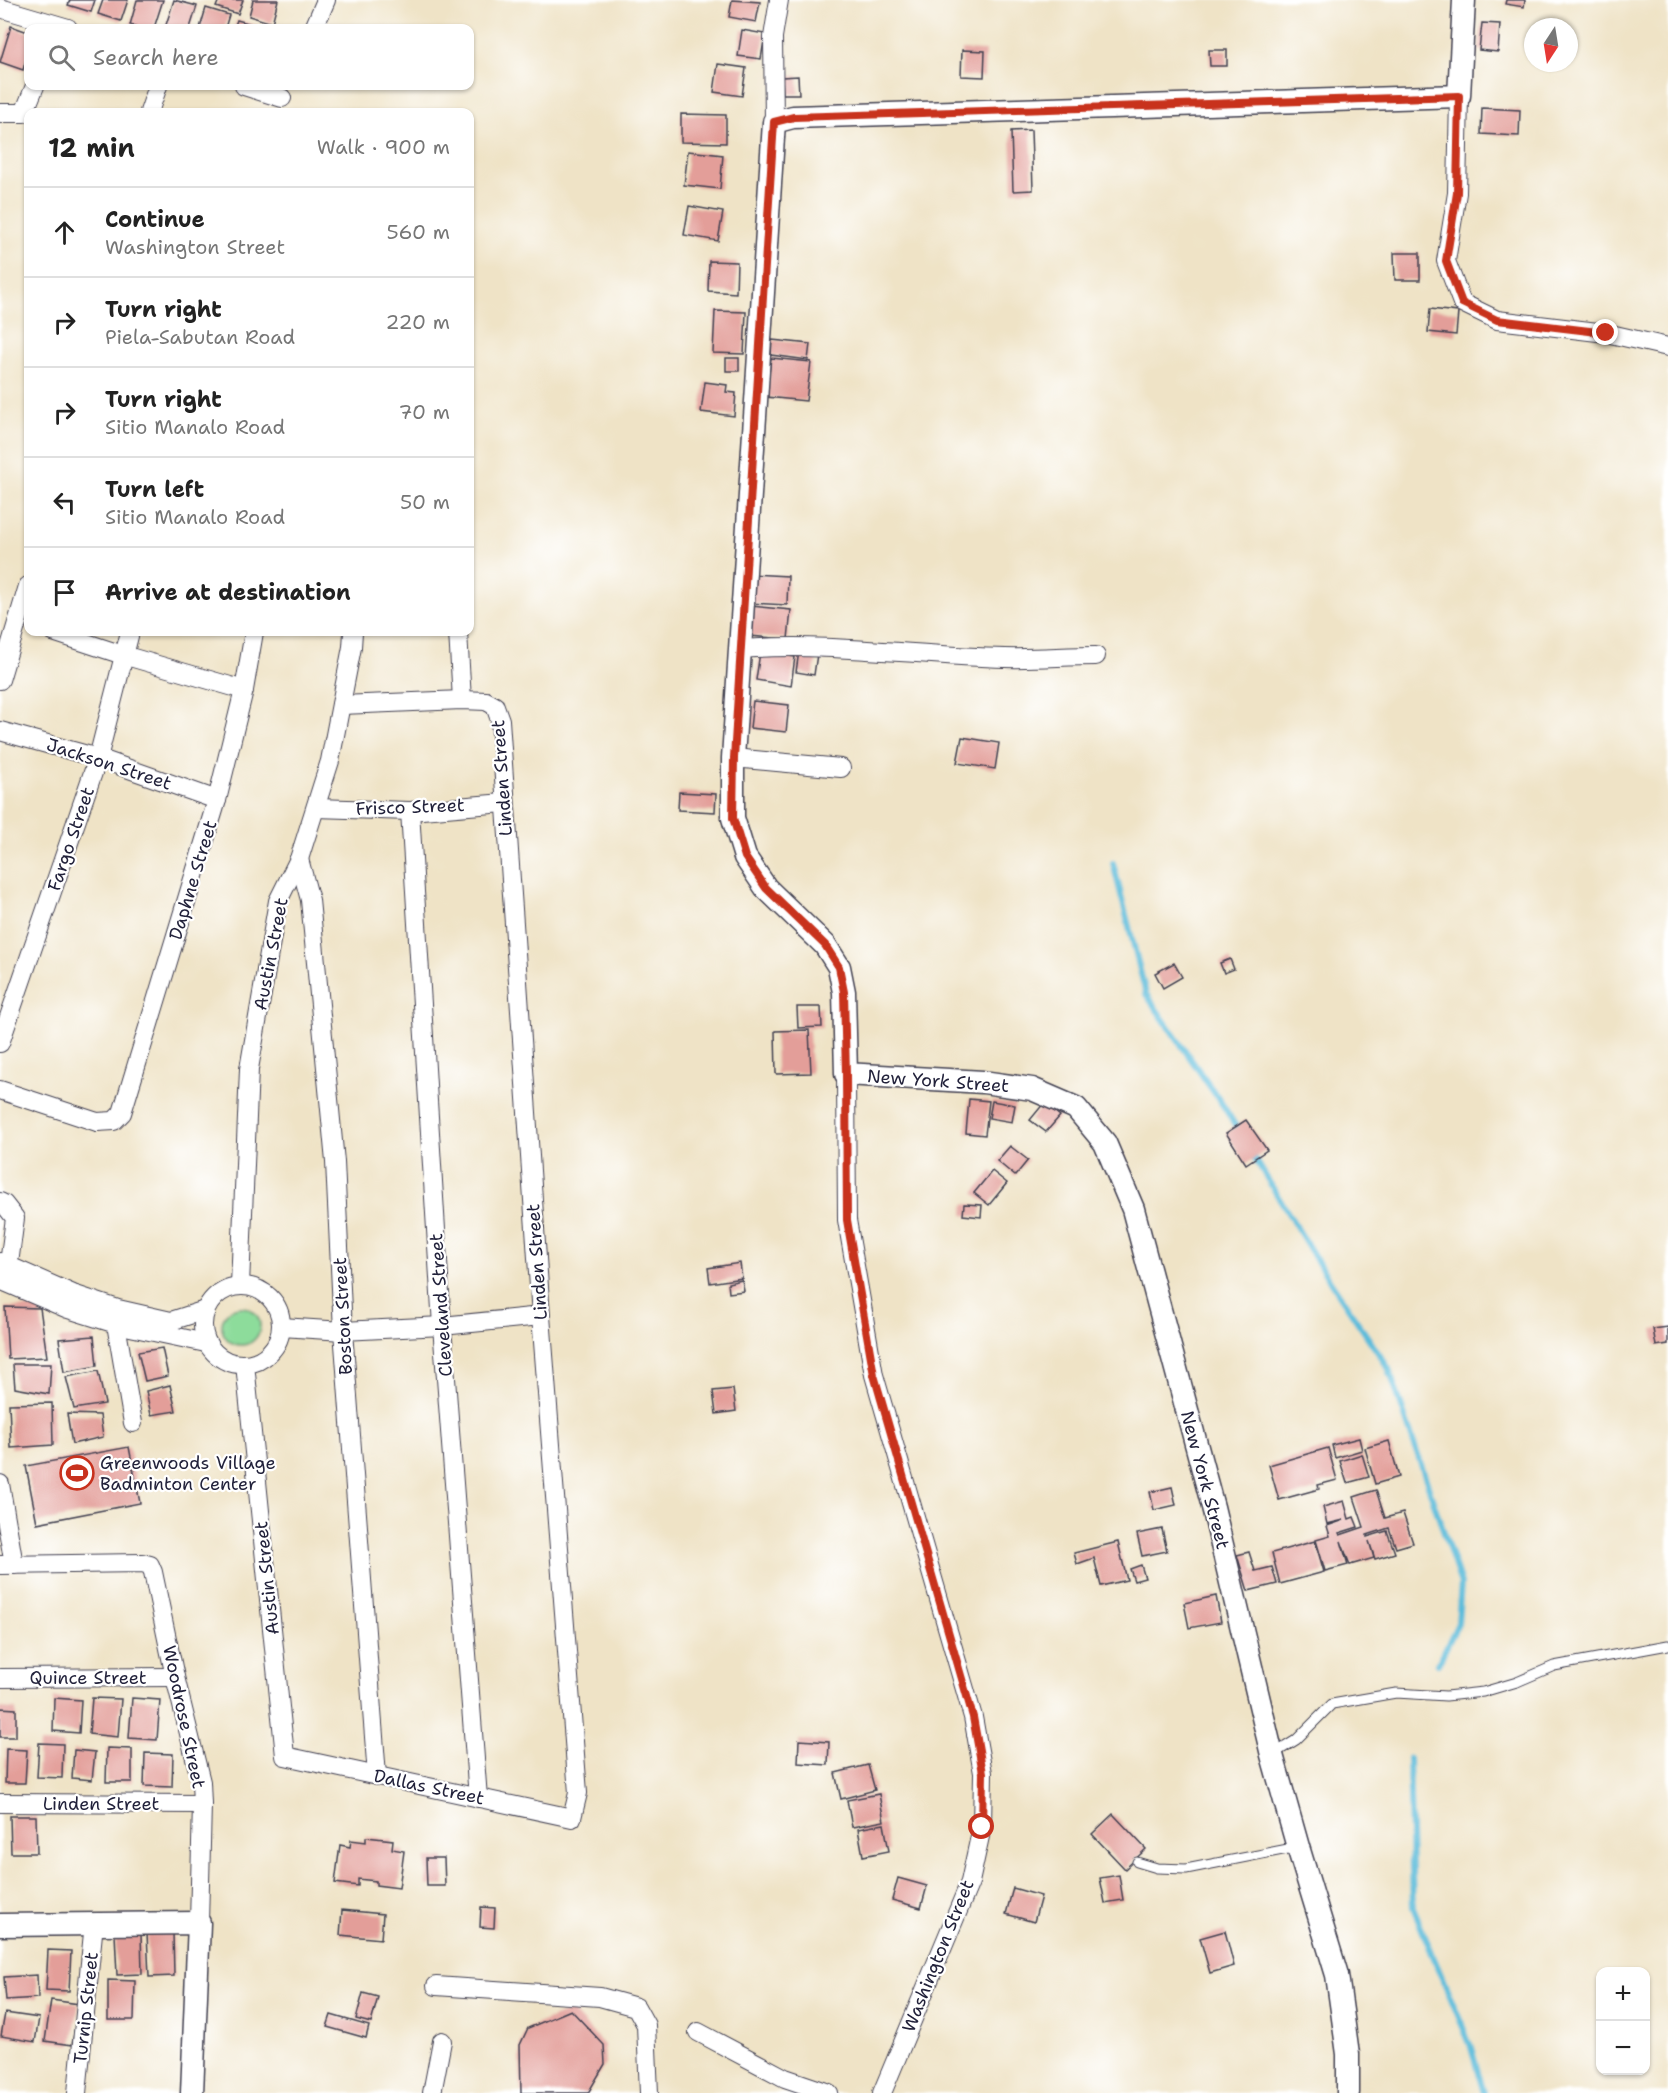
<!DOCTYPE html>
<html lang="en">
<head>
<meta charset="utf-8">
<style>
	:root { --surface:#fff; --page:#f6f6f6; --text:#222; --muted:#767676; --line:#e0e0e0 }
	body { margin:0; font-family:"Shantell Sans",sans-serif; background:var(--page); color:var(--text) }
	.controls { position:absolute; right:18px; bottom:18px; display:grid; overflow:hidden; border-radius:12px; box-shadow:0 2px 4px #0004 }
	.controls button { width:54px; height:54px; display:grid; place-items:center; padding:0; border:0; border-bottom:2px solid var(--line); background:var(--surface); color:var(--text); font:30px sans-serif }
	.compass { position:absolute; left:1524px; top:18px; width:54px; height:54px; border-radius:50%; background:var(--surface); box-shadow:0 2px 4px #0004; rotate:192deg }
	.stop { position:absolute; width:18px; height:18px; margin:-14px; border:4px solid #c8321e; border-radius:50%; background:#fff }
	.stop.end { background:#c8321e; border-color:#fff; box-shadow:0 2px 6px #0008 }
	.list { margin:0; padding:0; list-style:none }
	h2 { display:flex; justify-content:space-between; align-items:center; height:78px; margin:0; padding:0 24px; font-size:26px }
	h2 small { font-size:20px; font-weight:400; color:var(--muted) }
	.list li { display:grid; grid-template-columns:39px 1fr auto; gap:18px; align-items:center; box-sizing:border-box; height:90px; padding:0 24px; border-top:2px solid var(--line) }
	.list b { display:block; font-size:22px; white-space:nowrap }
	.list p { margin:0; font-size:20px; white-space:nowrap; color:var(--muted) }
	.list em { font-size:20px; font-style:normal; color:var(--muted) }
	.icon { flex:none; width:33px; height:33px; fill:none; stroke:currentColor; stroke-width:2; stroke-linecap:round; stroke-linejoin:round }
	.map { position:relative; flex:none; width:1668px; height:2093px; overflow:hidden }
	.search { position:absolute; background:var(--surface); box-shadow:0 2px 4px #0004; left:24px; top:24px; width:450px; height:66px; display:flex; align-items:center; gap:15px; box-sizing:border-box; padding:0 21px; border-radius:12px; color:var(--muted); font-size:22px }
	.panel { position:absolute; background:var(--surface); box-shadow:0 2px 4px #0004; left:24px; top:108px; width:450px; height:528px; border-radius:12px }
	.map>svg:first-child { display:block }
	.green { fill:#8ddc9b; stroke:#587f6b; stroke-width:1.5 }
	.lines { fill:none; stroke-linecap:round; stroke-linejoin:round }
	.stream { stroke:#5cbcda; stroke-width:6 }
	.building { fill:#e39e99 }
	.service-casing { stroke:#413f50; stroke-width:11 }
	.minor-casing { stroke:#413f50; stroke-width:20 }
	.tertiary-casing { stroke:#413f50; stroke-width:25 }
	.service { stroke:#fff; stroke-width:9 }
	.minor { stroke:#fff; stroke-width:18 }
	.tertiary { stroke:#fff; stroke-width:22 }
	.route { stroke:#c8321e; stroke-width:8 }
	.labels { text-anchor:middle; stroke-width:4.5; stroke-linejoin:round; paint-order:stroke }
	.street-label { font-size:18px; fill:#22223b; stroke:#fff }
	.poi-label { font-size:18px; fill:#22223b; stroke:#fff; text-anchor:start }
</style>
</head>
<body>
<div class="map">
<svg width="1668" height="2093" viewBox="0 0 1668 2093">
	<rect width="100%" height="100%" fill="#fff"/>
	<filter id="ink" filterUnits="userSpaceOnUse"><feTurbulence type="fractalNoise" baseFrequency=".0167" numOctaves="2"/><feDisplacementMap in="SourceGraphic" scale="12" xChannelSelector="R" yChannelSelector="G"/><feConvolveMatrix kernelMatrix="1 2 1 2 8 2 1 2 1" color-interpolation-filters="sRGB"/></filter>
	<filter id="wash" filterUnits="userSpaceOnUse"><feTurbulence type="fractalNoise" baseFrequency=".008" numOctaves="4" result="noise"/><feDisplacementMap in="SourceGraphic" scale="24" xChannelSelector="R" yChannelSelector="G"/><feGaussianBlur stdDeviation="1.35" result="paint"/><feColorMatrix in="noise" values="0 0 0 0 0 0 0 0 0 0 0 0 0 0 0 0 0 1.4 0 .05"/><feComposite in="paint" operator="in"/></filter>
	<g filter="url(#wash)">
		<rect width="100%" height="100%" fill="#efe3c6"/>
		<circle class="green" cx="241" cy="1326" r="19"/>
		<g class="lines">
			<g class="stream">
				<path d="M1113,863l33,131 78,113 16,26"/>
				<path d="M1251,1152l71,117 67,100 72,215 -3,39 -20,41"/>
				<path d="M1409,1758l4,150 57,136 14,49"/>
			</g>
		</g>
		<g id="blocks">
			<g class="building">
				<path d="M70,0h25l-4,12 -23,-7z"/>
				<path d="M103,0h25l-7,21 -23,-7z"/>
				<path d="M137,0h26l-9,28h-12l-12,-3z"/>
				<path d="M174,0l23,6 -7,22h-25z"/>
				<path d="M219,0h24l-5,14 -22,-7z"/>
				<path d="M253,0h25l-6,23 -23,-7z"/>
				<path d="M732,0l28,2 -4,20 -27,-5z"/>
				<path d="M1506,0h19l-1,7 -19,-3z"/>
				<path d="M206,8l23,7 -4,13h-25z"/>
				<path d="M237,20l29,8h-32z"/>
				<path d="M1482,23l18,1 -2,28 -19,-2z"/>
				<path d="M11,26l17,6v21l-5,17 -23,-8z"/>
				<path d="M742,30l23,4 -4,25 -23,-3z"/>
				<path d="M962,50l23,1 -1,26 -23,-1z"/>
				<path d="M1209,50h18v16h-17z"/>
				<path d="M718,64l28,4 -4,28 -28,-4z"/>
				<path d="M798,76l1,18h-16l-1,-17z"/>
				<path d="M1482,108l38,2 -1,26 -38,-2z"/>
				<path d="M681,114l45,1v28l-45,-1z"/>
				<path d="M1031,130l2,60 -20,1 -2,-60z"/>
				<path d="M688,151l35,4 -3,34 -36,-4z"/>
				<path d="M689,206l34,6 -5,29 -34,-6z"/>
				<path d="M1394,253h26v27h-25z"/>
				<path d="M709,261l28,1 -1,31 -28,-2z"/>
				<path d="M1430,309l28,3 -2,23 -28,-3z"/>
				<path d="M715,311l31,1 -2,42 -31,-1z"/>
				<path d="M772,340l38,4 -2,16 -37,-5z"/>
				<rect x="726" y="358" width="13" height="13"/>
				<path d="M771,358l40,4 -5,39 -40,-4z"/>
				<path d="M705,382l22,3 -1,7 10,1 -2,23 -33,-4z"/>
				<path d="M749,574l39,2 -1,29 -39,-2z"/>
				<path d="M751,606l40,4 -3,29 -39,-3z"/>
				<path d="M799,651l18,3 -3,21 -18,-3z"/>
				<path d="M760,652l35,5 -4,29 -35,-6z"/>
				<path d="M753,701l36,4 -3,27 -36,-4z"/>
				<path d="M962,737l37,6 -4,26 -38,-6z"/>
				<path d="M679,792l37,2 -1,18 -37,-2z"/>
				<path d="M1230,959l4,10 -10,4 -4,-10z"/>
				<path d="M1174,963l8,14 -19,11 -8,-15z"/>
				<path d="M797,1007h24l1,20 -24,1z"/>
				<path d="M809,1030l2,43 -35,1 -1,-43z"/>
				<path d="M969,1099l20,2 -4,34 -19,-2z"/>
				<path d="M992,1101l23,4 -3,17 -23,-4z"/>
				<path d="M1044,1103l16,13 -14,16 -16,-12z"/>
				<path d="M1246,1120l21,30 -21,14 -20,-31z"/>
				<path d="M1010,1146l18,14 -13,16 -18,-15z"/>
				<path d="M992,1171l15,12 -18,22 -15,-12z"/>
				<path d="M964,1204l18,1 -1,12 -18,-2z"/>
				<path d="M740,1263l2,15 -32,5 -2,-15z"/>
				<path d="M742,1280l2,11 -15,2 -1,-10z"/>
				<path d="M5,1307l35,1 7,49 -39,2z"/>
				<path d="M1668,1327v17l-12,2 -3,-17z"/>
				<path d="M94,1336l3,30 -33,6 -5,-33z"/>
				<path d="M162,1348l6,28 -23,5 -7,-29z"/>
				<path d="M13,1364h38l-2,30 -34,-6z"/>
				<path d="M98,1371l7,33 -31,5 -8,-32z"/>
				<path d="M170,1385l6,26 -25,4 -5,-24z"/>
				<path d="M733,1389l3,22 -20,3 -3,-23z"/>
				<path d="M52,1403l1,42 -42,3 -2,-44z"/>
				<path d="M67,1414l33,1 3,22 -31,7z"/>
				<path d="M1359,1438l3,12 -27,8 -3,-13z"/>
				<path d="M1389,1441l10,36 -24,7 -10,-36z"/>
				<path d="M129,1447l11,56 -103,20 -11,-57z"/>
				<path d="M1328,1448l9,32 -19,5 1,4 -40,11 -10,-35z"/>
				<path d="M1362,1454l7,23 -22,6 -7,-22z"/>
				<path d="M1172,1487l4,18 -22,5 -4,-18z"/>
				<path d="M1376,1490l9,28 18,-5 10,30 -17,5 -7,-20 -22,7v2l20,-6 8,22 -20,6 -6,-18 5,17 -24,7 -9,-24 7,24 -23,6 -9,-31 14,-4 -3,-10 17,-6 -17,4 -4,-17 21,-6 5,18 5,-2 4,10 -19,6 1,2 24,-8 -10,-30z"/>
				<path d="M1162,1529l5,22 -25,5 -5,-22z"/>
				<path d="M1315,1541l9,31 -44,12 -8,-31z"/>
				<path d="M1118,1542l9,38 -26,6 -7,-28 -17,6 -3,-11z"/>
				<path d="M1249,1552l6,19 17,-4 5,17 -29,7 -11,-36z"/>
				<path d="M1141,1565l4,13 -11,3 -4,-12z"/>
				<path d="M1216,1596l5,26 -32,6 -5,-25z"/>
				<path d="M54,1698l27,2 -2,33 -26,-2z"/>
				<path d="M92,1698l29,1 -3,38 -29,-3z"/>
				<path d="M132,1698l28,2 -3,40 -28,-2z"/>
				<path d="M0,1708l16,1v28h-16z"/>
				<path d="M799,1740l30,2 -1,23 -30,-2z"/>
				<path d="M39,1743l24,1 -1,34 -25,-1z"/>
				<path d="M107,1748l25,1v33h-26z"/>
				<path d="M6,1749l21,1 -2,33h-20z"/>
				<path d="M74,1750l21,2 -3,28 -20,-2z"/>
				<path d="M145,1753l28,1 -1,33 -28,-1z"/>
				<path d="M868,1765l7,25 -34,9 -6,-26z"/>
				<path d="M879,1794l5,27 -32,6 -5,-27z"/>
				<path d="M1113,1814l33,35 -21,20 -33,-35z"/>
				<path d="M10,1816h26l1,37h-26z"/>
				<path d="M884,1824l5,27 -26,5 -5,-27z"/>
				<path d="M366,1837l27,3 -1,9 12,2 -5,37 -23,-3v-4l-18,-2v7l-23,-3 5,-38 10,2 1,-7 15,2z"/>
				<path d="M426,1858h18l1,28h-18z"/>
				<path d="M1119,1875l4,25 -18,3 -5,-25z"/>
				<path d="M898,1878l29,8 -6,22 -29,-8z"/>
				<path d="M1013,1888l28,8 -7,26 -28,-8z"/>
				<path d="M481,1907l14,1 -1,20 -14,-1z"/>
				<path d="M342,1910l41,4 -2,25 -41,-4z"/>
				<path d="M1225,1931l9,35 -24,7 -10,-35z"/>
				<path d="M173,1932l1,44 -25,1 -2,-44z"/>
				<path d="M141,1933l1,41 -25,1 -2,-41z"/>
				<path d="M48,1950l23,1 -2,40 -23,-1z"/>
				<path d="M37,1975l1,23 -32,2 -2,-23z"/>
				<path d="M108,1980l27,1 -1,39h-26z"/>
				<path d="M363,1993l15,4 -7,26 -15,-4z"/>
				<path d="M51,2000l28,4 -7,41 -27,-4z"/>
				<path d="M571,2010l33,35 1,19 -17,29h-67l-1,-48 8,-17z"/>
				<path d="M5,2013l34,5 -4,24 -34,-6z"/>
				<path d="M331,2015l38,11 -3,12 -39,-11z"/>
			</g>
		</g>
	</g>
	<g filter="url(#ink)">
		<use href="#blocks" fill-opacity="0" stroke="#413f50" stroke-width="1.5"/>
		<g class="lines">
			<defs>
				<g id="service">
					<path d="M1272,1755l24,-15 36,-36 64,-11 50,3 37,-4 34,-10 37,-16 114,-21"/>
					<path d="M1137,1862l20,6 29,1 112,-22"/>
				</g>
				<g id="minor">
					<path d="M0,8l68,20"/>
					<path d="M314,28l12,-28"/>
					<path d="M244,86l38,12"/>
					<path d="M1459,96l-2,97 -11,68 16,42 35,17 109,13 62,14"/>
					<path d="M149,112l9,-26"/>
					<path d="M0,113h24l11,-27"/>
					<path d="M774,122l-1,-85 6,-37"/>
					<path d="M53,632l70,23 121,35"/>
					<path d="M458,632l4,68"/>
					<path d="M741,649c88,-7 176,7 264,9 30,1 61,-2 91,-2"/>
					<path d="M0,680l28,-94"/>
					<path d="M0,731l98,27 119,42"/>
					<path d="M733,758l108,10"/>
					<path d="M316,808l94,3 94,-8"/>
					<path d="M410,811l32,515 36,472"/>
					<path d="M299,859l11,41 25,262 8,169 34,445"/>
					<path d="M0,1043l98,-285 32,-126"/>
					<path d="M846,1074l1,146 27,155 99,342 10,56 -1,54 -12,55 -88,211"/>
					<path d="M0,1090l97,32 17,-1 8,-8 95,-313 27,-110 10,-58"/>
					<path d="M0,1202l4,2 11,14 -5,38 -9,20"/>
					<path d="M0,1262l73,32 45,15 53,12 34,-11"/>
					<path d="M0,1280l68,29 48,15 90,19"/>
					<path d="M240,1285l9,-216 29,-168 21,-42 31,-98 22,-114 1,-15"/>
					<circle cx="242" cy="1325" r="39"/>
					<path d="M116,1324l17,99"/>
					<path d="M282,1327l61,4 99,-5 99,-10"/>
					<path d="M245,1364l40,392 287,62 6,-25 -37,-477 -41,-596 -5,-14 -9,-5 -24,-1 -121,5"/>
					<path d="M0,1484l14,81"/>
					<path d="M0,1565l142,-2 8,2 3,7 22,105 26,105 1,22 -3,119"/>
					<path d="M0,1678l175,-1"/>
					<path d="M0,1803l202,1"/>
					<path d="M436,1986l164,11 36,10 10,18 3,68"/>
					<path d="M698,2032l87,46 44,15"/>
					<path d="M77,2093l17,-170"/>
					<path d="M432,2093l10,-52"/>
				</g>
				<g id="tertiary">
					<path d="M0,1925l199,-2 -7,170"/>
					<path d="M1348,2093v-39l-11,-79 -39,-128 -26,-92 -59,-248 -80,-298 -28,-66 -29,-35 -44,-19 -49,-7 -137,-8 -2,-82 -5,-25 -14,-22 -59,-57 -21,-31 -12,-39v-60l41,-636 19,-5 666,-21 5,-96"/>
				</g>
			</defs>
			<use href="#service" class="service-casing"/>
			<use href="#minor" class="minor-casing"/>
			<use href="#tertiary" class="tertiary-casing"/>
			<use href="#service" class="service"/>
			<use href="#minor" class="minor"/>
			<use href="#tertiary" class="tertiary"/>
		</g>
	</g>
	<g class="lines" filter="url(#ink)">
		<path class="route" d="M982,1827l1,-54 -10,-56 -99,-342 -27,-155 -1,-146 -2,-82 -5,-25 -14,-22 -59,-57 -21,-31 -12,-39 1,-60 40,-636 20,-5 665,-21 -2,97 -11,68 16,42 35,17 109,13"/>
	</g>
	<defs>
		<symbol id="stadium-ring" viewBox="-11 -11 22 22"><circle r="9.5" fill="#fff" stroke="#c8321e" stroke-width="1.5"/><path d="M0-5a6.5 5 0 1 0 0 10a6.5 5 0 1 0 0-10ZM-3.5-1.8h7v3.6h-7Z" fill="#c8321e"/></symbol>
	</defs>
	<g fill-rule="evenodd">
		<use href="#stadium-ring" x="58" y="1454" width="38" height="38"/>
	</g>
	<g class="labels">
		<g class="street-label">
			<text transform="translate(109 764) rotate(18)" y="6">Jackson Street</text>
			<text transform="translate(502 778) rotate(-94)" y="6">Linden Street</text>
			<text transform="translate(410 807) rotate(-2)" y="6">Frisco Street</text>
			<text transform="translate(71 839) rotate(-71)" y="6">Fargo Street</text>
			<text transform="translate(193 880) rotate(-73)" y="6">Daphne Street</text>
			<text transform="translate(271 954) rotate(-79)" y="6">Austin Street</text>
			<text transform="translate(938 1081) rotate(4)" y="6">New York Street</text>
			<text transform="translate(537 1262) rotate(-94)" y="6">Linden Street</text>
			<text transform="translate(441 1305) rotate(-94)" y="6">Cleveland Street</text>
			<text transform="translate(343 1316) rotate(-93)" y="6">Boston Street</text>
			<text transform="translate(1205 1480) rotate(75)" y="6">New York Street</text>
			<text transform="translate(267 1578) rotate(-96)" y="6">Austin Street</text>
			<text x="88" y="1684">Quince Street</text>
			<text transform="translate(184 1717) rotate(78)" y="6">Woodrose Street</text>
			<text transform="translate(429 1787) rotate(12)" y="6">Dallas Street</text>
			<text x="101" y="1810">Linden Street</text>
			<text transform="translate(938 1956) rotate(-68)" y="6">Washington Street</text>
			<text transform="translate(86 2008) rotate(-84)" y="6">Turnip Street</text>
		</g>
		<g class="poi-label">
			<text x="100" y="1469">Greenwoods Village<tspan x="100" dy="21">Badminton Center</tspan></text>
		</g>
	</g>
</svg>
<div class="controls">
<button>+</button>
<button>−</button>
</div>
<svg class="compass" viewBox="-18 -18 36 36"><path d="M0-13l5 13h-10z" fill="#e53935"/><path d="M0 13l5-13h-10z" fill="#767676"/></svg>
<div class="stop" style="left:982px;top:1827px"></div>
<div class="stop end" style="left:1606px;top:333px"></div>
<div class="search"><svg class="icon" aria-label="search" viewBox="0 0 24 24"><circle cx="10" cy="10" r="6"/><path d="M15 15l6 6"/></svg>Search here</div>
<section class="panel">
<h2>12 min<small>Walk · 900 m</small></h2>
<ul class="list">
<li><svg class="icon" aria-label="ahead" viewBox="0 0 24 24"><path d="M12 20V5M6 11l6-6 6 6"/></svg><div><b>Continue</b><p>Washington Street</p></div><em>560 m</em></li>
<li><svg class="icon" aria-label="right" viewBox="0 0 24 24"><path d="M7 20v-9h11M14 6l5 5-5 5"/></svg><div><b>Turn right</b><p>Piela-Sabutan Road</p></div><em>220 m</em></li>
<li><svg class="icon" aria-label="right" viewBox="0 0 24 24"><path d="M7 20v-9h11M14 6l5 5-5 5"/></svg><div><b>Turn right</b><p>Sitio Manalo Road</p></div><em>70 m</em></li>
<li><svg class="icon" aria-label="left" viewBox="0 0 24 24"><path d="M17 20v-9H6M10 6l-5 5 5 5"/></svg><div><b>Turn left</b><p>Sitio Manalo Road</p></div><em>50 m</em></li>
<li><svg class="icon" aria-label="arrive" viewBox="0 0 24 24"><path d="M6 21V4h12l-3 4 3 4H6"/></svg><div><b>Arrive at destination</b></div></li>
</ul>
</section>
</div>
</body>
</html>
